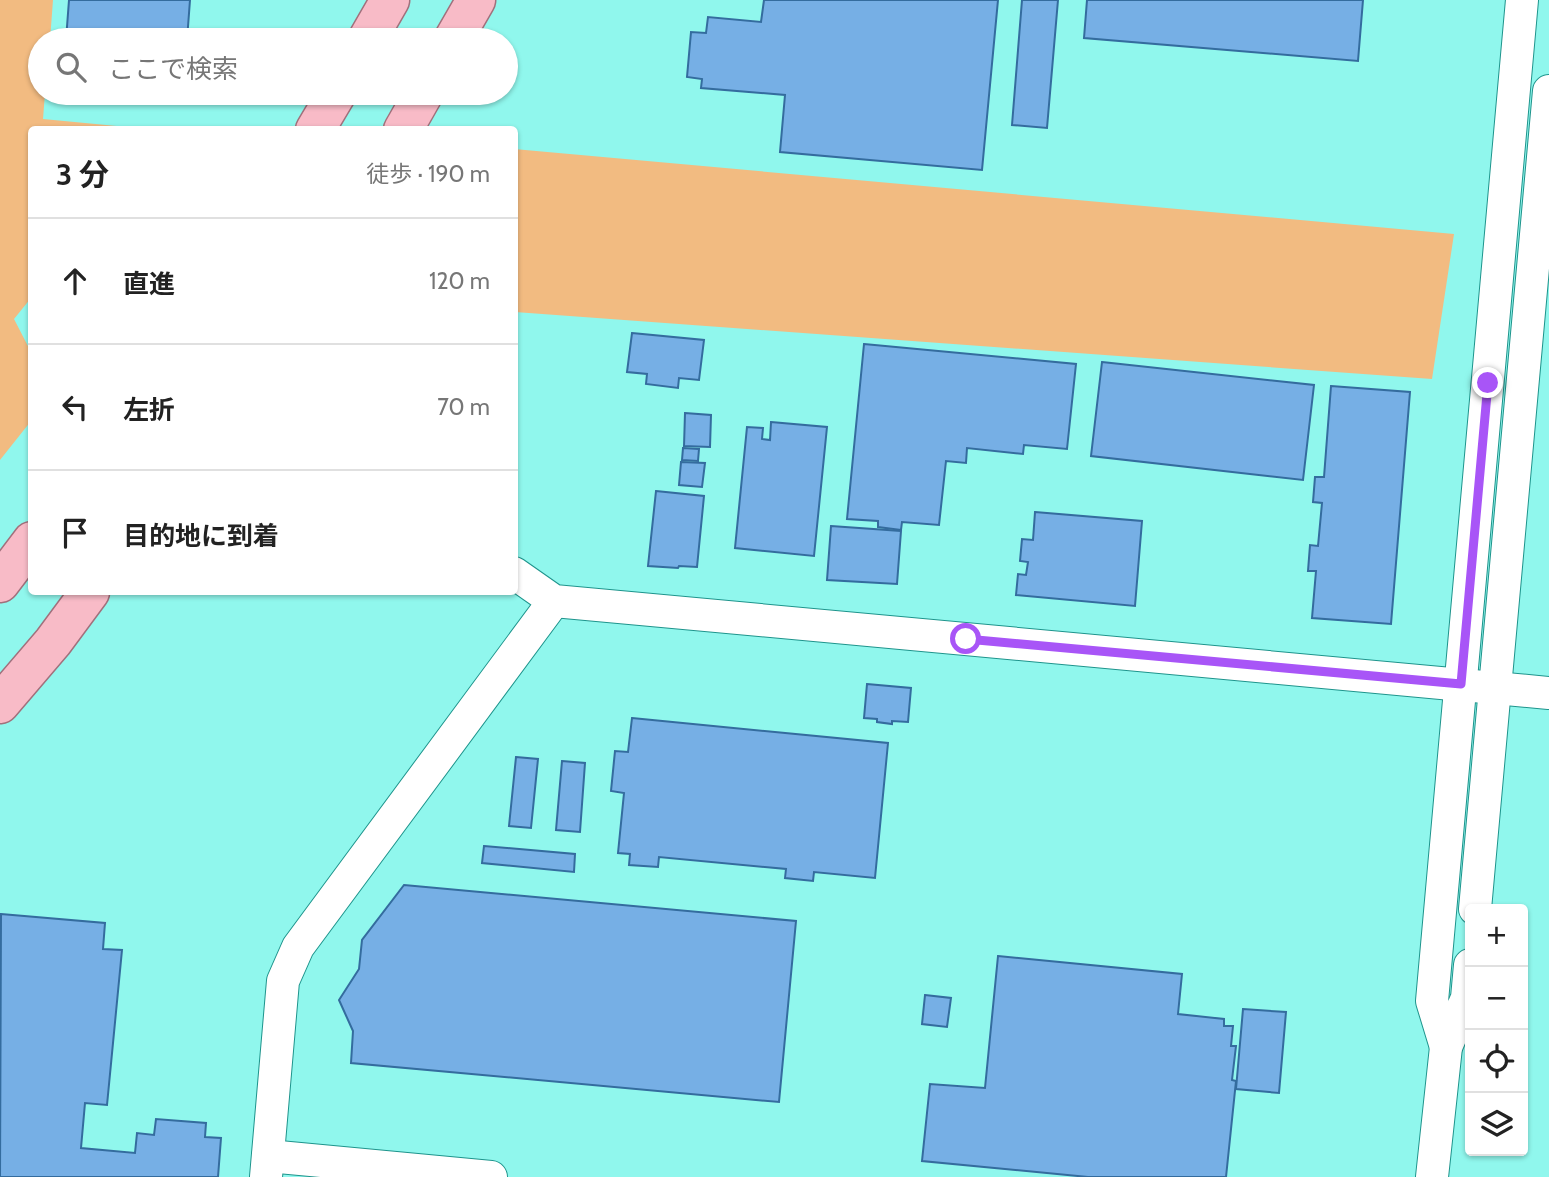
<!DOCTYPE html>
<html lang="ja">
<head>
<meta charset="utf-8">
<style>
	:root { --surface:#fff; --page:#f2f2f2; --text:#222; --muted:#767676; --line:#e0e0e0 }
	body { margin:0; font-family:Cabin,"Noto Sans JP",sans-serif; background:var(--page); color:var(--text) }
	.controls { position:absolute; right:21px; bottom:21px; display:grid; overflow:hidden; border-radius:7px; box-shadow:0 2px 5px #0004 }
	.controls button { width:63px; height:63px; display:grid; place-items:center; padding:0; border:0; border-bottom:2px solid var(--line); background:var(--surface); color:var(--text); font:35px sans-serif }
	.stop { position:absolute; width:21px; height:21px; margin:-16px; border:5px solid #a855f7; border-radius:50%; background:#fff }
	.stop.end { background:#a855f7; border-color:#fff; box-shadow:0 2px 7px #0008 }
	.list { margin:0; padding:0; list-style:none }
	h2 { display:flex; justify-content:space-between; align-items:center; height:91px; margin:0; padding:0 28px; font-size:30px }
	h2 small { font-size:23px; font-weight:400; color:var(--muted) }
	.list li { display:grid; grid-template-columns:46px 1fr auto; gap:21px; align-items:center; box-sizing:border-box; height:126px; padding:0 28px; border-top:2px solid var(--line) }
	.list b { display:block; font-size:26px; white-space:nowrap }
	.list em { font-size:23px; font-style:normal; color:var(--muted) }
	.icon { flex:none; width:38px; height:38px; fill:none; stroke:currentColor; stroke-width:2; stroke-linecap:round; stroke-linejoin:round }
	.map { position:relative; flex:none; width:1549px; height:1177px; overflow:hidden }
	.search { position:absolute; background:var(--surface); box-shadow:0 2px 5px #0004; left:28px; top:28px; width:490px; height:77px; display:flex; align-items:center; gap:18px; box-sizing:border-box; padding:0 24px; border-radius:38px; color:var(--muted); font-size:26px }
	.panel { position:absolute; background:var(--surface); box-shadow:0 2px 5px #0004; left:28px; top:126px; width:490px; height:469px; border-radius:7px }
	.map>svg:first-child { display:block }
	.green { fill:#f2bb81 }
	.building { fill:#76afe5; stroke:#346c9e; stroke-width:2 }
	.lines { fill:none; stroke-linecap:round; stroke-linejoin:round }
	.minor-casing { stroke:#1e948c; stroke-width:34 }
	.major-casing { stroke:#a1707c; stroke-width:41 }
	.minor { stroke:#fff; stroke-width:32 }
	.major { stroke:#f8bbc7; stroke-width:38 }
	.route { stroke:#a855f7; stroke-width:9 }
</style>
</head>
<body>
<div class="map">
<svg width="1549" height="1177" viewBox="0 0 1549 1177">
	<rect width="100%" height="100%" fill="#90f7ed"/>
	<g class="green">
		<path d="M0,0h53l-3,40h-10v53h5l-2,26 84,8 9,2 -104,1 -1,168 -17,21 17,33v69l-31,39z"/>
		<path d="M514,149l940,85 -22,145 -917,-67z"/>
	</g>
	<g class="building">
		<path d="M69,0h121l-3,40h-121z"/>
		<path d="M764,0h234l-16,170 -202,-18 5,-57 -84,-7 1,-9 -15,-2 4,-45 15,1 2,-16 53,5z"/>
		<path d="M1022,0h36l-11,128 -35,-3z"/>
		<path d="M1087,0h276l-5,61 -274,-23z"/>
		<path d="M632,333l72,7 -5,40 -20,-2 -1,10 -32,-4 1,-10 -20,-2z"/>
		<path d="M864,344l212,20 -9,85 -43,-4 -1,9 -56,-6 -1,15 -20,-2 -7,64 -37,-3 -1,8 -23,-3v-6l-31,-2z"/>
		<path d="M1102,362l212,23 -11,95 -212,-24z"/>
		<path d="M1331,386l79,6 -19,232 -79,-6 4,-47h-8l2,-26 8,1 4,-43 -9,-1 2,-25h9z"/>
		<path d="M685,413l26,2 -1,32 -26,-1z"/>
		<path d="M771,422l56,5 -13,129 -79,-8 12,-121 16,1 -1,11 8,1z"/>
		<path d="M683,448l16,1 -1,12 -16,-1z"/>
		<path d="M681,462l24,1 -3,24 -23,-2z"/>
		<path d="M656,491l48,5 -7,71 -18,-1 -1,2 -30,-2z"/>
		<path d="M1035,512l107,9 -7,85 -119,-11 2,-21 8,1 2,-13 -8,-1 2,-22 11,1z"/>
		<path d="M831,526l70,5 -4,53 -70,-4z"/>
		<path d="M867,684l44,4 -3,34 -16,-1v3l-15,-2v-3l-13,-1z"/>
		<path d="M632,718l256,25 -13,135 -61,-6 -1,9 -28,-3 1,-9 -127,-12 -1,10 -29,-2 1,-11 -12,-1 6,-60 -13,-2 4,-40 13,1z"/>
		<path d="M516,757l22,2 -7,69 -22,-2z"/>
		<path d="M562,761l23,2 -5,69 -24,-2z"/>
		<path d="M484,846l91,8 -1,18 -92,-9z"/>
		<path d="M404,885l392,36 -17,181 -428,-39 2,-32 -14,-31 20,-31 3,-29z"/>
		<path d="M1,914l104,9 -2,26 19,1 -15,155 -22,-2 -4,45 54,5 2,-20 17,2 2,-16 50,4 -1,14 16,1 -3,39h-218z"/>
		<path d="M998,956l184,18 -4,40 46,5v7h9l-2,20h5l-4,34 4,1 -10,96h-138l-166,-16 8,-77 55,4z"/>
		<path d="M925,995l26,3 -4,29 -25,-3z"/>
		<path d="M1243,1009l43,3 -7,81 -43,-4z"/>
	</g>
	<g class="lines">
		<defs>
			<g id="minor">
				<path d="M514,573l40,28 995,92"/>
				<path d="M1475,909l74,-818"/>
				<path d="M1446,1047l-14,-46 90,-1001"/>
				<path d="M268,1156l223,21"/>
				<path d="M266,1177l17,-196 15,-34 256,-346"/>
				<path d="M1432,1177l14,-130 21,-49 3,-33"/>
			</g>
			<g id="major">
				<path d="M367,40l23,-40"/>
				<path d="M453,40l23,-40"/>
				<path d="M315,130l22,-37"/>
				<path d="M403,130l21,-37"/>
				<path d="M0,583l32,-42"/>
				<path d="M0,704l53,-62 37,-50"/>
			</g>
		</defs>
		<use href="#minor" class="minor-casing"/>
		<use href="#major" class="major-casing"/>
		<use href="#minor" class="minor"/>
		<use href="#major" class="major"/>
	</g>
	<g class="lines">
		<path class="route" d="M966,639l495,45 27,-301"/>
	</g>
</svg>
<div class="controls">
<button>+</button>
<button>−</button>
<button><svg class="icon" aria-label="locate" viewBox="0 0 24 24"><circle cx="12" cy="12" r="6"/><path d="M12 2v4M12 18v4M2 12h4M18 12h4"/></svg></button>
<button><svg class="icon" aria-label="layers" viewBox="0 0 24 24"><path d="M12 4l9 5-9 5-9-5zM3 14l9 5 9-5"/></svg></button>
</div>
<div class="stop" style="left:966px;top:639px"></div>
<div class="stop end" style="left:1488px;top:383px"></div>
<div class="search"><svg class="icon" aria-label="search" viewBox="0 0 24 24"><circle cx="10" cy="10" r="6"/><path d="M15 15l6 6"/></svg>ここで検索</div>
<section class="panel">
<h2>3 分<small>徒歩 · 190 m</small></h2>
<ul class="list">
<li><svg class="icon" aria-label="ahead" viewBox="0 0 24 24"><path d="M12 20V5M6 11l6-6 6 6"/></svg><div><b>直進</b></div><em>120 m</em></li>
<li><svg class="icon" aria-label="left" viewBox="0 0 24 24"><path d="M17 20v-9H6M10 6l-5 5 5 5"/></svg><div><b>左折</b></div><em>70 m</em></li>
<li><svg class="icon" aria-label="arrive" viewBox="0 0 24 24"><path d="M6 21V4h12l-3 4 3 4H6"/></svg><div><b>目的地に到着</b></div></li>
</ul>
</section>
</div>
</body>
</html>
